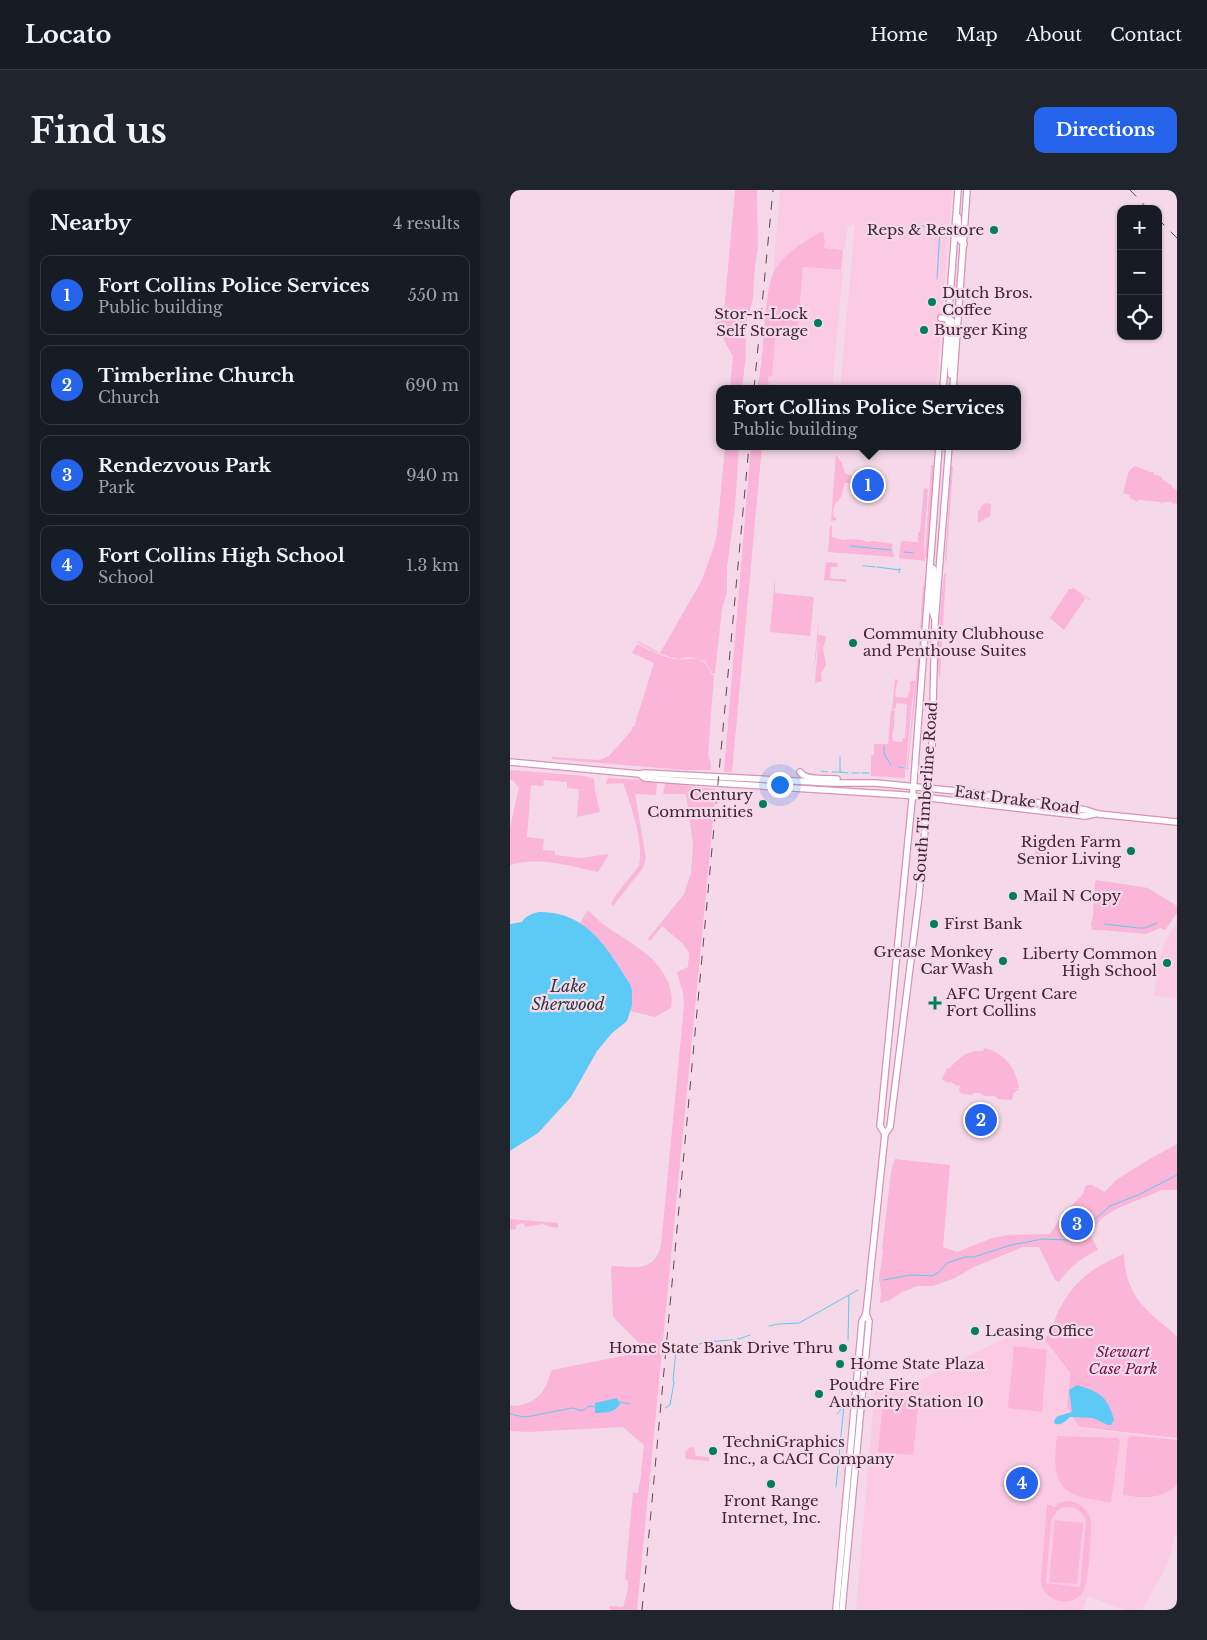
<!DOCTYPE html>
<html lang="en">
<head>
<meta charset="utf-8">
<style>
	:root { --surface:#171b24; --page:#20242c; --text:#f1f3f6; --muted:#9ea1a6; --line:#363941; --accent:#2563eb }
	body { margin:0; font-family:"Libre Baskerville",serif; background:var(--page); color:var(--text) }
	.controls { position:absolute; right:15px; top:15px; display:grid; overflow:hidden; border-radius:10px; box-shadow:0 1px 4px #0004 }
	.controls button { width:45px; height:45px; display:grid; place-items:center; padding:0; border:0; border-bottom:1px solid var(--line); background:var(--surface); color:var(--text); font:25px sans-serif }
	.you { position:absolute; left:269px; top:594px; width:18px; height:18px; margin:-12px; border:4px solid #fff; border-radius:50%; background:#1a73e8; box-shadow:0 0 0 8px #1a73e833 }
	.badge { display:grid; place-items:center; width:32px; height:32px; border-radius:50%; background:var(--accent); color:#fff; font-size:16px; font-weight:700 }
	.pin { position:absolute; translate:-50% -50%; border:2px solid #fff; box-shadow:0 1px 5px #0006 }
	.popup { position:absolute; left:206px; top:195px; width:305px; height:65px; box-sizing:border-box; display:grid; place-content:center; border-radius:10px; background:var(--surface); filter:drop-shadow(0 1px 4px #0005); font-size:16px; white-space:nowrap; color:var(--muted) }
	.popup b { font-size:19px; color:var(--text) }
	.popup::after { content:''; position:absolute; left:50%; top:100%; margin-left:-10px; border:10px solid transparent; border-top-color:var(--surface) }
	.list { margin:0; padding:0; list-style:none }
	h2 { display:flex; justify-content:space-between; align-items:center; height:65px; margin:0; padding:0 20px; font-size:21px }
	h2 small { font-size:16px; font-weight:400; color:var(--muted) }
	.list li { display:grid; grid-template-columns:32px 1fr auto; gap:15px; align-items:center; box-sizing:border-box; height:80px; margin:0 10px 10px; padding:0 10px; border:1px solid var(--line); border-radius:10px }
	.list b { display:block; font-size:19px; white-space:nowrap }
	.list p { margin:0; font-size:16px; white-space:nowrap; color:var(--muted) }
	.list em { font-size:16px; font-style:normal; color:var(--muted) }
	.icon { flex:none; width:28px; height:28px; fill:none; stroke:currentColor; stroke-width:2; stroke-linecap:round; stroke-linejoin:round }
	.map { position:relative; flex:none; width:667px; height:1420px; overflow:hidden; border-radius:10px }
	header { display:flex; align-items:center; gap:30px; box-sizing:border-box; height:70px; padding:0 25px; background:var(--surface); border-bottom:1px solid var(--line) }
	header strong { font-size:24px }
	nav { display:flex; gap:28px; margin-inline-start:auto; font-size:18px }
	.intro { display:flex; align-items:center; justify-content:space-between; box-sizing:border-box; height:120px; padding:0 30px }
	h1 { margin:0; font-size:35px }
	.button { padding:12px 22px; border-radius:10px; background:var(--accent); color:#fff; font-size:18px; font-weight:700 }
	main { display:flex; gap:30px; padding:0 30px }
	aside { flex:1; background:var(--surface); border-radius:10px; box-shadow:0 1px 4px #0004 }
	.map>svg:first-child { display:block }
	.built { fill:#fbcbe3 }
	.green { fill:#fab5d9; fill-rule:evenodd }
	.water { fill:#5ccaf4 }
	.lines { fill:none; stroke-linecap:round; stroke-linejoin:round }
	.stream { stroke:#5ccaf4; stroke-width:1 }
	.major-casing { stroke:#d793b7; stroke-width:8 }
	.major { stroke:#fff; stroke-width:5.5 }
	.rail { stroke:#614554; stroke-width:1; stroke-dasharray:9 9; stroke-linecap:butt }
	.poi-dot { fill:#007d5c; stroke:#f6d9e8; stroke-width:2 }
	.labels { text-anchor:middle; stroke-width:4.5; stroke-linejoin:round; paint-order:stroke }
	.poi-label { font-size:15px; fill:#3f2433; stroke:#f6d9e8; text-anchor:start }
	.street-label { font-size:15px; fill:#3f2433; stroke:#f6d9e8 }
	.park-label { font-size:15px; font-style:italic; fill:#6d0f4d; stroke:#f6d9e8 }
	.water-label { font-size:16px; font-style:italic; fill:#233c46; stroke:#f6d9e8 }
</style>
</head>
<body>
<header>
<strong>Locato</strong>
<nav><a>Home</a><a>Map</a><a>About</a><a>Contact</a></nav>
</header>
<div class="intro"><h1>Find us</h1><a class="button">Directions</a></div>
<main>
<aside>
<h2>Nearby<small>4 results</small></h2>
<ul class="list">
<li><span class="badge">1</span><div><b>Fort Collins Police Services</b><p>Public building</p></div><em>550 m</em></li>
<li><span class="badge">2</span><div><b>Timberline Church</b><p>Church</p></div><em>690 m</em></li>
<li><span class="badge">3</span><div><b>Rendezvous Park</b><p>Park</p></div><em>940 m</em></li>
<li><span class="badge">4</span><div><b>Fort Collins High School</b><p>School</p></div><em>1.3 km</em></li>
</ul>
</aside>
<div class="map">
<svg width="667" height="1420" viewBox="0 0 667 1420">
	<rect width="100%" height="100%" fill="#f6d9e8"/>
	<g class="built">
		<path d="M270,0h172l-16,199h-96l15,-165 -8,2 -2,24 -21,-2 1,-7 -2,-9 -46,34 -4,8z"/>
		<path d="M293,77l40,4 -11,118h-22l-41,-4 -1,-8 4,-1 4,-46 21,1z"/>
		<path d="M667,732v76l-23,-2 5,-37 6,-17z"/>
		<path d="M508,1148h25l26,36 -2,34 12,20 98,11v88l-6,25 -6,17 -23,41h-17l-37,-14 -6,14 -226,-1 19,-221h16l24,-5 72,-36 17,-8z"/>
	</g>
	<g class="green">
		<path d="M225,0h22l1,58 -3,18 -2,33 -8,28 1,28 -4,34h-12l3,-32 -18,-34 3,-1 6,-10z"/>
		<path d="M311,42h2l2,9 -1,7 19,2 -2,20 -38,-3 -6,65 -21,-2 -4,46 -4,1 1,12h-12c5,-23 6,-46 8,-69 2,-17 2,-37 11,-52 11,-16 29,-27 45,-36z"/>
		<path d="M215,256h14l-4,60 -8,62v24l-5,17 -7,64 -2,1 -8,-13 -16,-4 -10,2 -9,-2 -17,-6 -16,-9 1,-1 22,12 42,-73 12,-34 3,-12z"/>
		<path d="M241,256h11l-30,326h-8z"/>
		<path d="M326,265l6,8 3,10 17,7 -6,1 -1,2h-10l-4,14 -7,9 -1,10 3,2v2l-5,1z"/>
		<path d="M421,275h4l-7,95 -1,2 -2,-7z"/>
		<path d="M441,276l2,1 -7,98 -1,-5z"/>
		<path d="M625,276l15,6h4l-1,2 9,3v2l7,5h2l1,3 5,3v14l-3,-1v2l-3,-3h-8l-1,2 -2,-2 -22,-2 -1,2 -2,-1 -1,-1 -5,-2 1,-3 -7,-2 6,-22z"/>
		<path d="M414,298l4,1 -4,54 -6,-1v-9l2,-1z"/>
		<path d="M476,313l5,1 -1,12 -12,7v-12l3,-2v-3z"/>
		<path d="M320,336h2v11l11,3 7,-1 13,1 4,2 7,-1 19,3 -1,4 2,9 -66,-5z"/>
		<path d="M393,351l21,2 1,18 -26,-3 2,-16z"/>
		<path d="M318,372l10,1 -1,4h-6l-1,11 4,1h12v3l-22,-2 2,-17z"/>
		<path d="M436,382l-6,107c-6,-10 2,-88 4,-105z"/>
		<path d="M265,387v16l39,4 -4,39 -40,-4z"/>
		<path d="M413,395l3,3 -5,60 -2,1z"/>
		<path d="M562,397l19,13v1l-12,-8 6,6 -21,31 -14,-12 19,-29h4z"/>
		<path d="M309,427l-1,18 7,1 1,2 -3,10 3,17 -5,8 1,8 -7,2 3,-39 2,-1h-2v-3l-5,37z"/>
		<path d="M127,454c12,6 23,12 37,15 11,2 21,-4 31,4 4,4 5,10 9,13l-6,79 3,9v6h-27l-132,-11v-2l48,3 9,-4 23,-26v-3h2l20,-64 -22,-10z"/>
		<path d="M408,464l3,3 -9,69 -4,41h-1z"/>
		<path d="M385,489l3,1c-1,5 -4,12 -2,17l11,1 3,-8v-9h5l-1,9 -2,1h2l-3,20h-3l3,1 -5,55h-7l6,2v8l-2,1 -32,-2v-21h3v-11h14l3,-34 4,1c-2,6 0,9 -1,17 -1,5 -3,7 -1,13l9,1 1,-3 2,-1 1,-16h4l-4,-1 1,-17 -10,-1 -2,6 -3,1z"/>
		<path d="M0,580l75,6 9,3 1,11 5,22 -23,5 2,-28 -12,-1v-6l-23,-2 -1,6 -12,-1 -4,52 17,2 -1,11 12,1v4l25,3 29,-4 -11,18c-28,-6 -59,-16 -88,-7v-37l9,-41 -6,-6 -3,-1z"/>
		<path d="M99,588l45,3 3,2 -1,12 -21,-1 11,64 -3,10 -30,38 -2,-2 4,-8 24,-30c5,-24 -8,-61 -16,-83l-17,1 1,-4z"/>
		<path d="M156,593l50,6 -79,821h-27l-1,-4 14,1 5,-18v-9l-3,-1 8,-87 5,1 1,-9 1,-1 4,-38 -21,-18 -95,5 -18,-1v-26c10,3 26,-4 32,-13 5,-6 7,-15 10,-22l75,-15 13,-11 -27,-27 -2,-50 2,-1c22,1 42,6 48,-21l23,-239 -1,-13 -6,-21 11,-5 1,-14 -7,-10 -20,-17 -12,15 -2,-2 36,-45 7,-21 2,-28 -7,-51h-23l2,-10z"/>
		<path d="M526,653l14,1 -2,22 -14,-1z"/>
		<path d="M587,690l51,8 29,18v7l-12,17 -5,-2 -14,6 -46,-4h-6l-2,-1 -1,-5 2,-9 2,-33z"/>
		<path d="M78,720c24,28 65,36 80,72 3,8 5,18 3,26l-16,9 -25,-6c3,-9 3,-18 0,-27 -14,-23 -27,-45 -50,-61z"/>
		<path d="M474,858c20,4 32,20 35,40h-7l7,1 -5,4 -2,6 -1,1 -13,-1 -3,-3h-11l-3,-3h-8v2l-11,-1 -3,-3 1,-5 -1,-1 -2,1 -6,-4 -4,1 -5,-4 5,-11 2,1c10,-12 19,-19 34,-18z"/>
		<path d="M667,954v46h-15l-48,20 -13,9 -11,15 8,16c-16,7 -29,18 -39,32l-4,-2 -16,-33h-16l-49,20 -19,11 -22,8h-15l-16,6 -12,8 -10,3 1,-10 -2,-15 4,-27 -1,-2 9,-77 4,-13 55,6 -7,82 14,5 35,-14 16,-3 42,-1 9,-14 7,-5 4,-8 13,-13 3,-9h6l13,7 11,-12 32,-20z"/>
		<path d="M0,1029l48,4v5l-7,-1 -8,-3 -18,3 -1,-4 -8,2v4l-6,1z"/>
		<path d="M614,1064c1,31 12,48 35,67 6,5 13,10 18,16v101l-98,-11 -12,-20 3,-34 -26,-34c8,-6 10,-19 14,-27 16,-32 35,-45 66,-58z"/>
		<path d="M504,1156l33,4 -5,62 -34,-4z"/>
		<path d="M377,1208l32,3 -6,54 -35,-3 5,-51z"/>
		<path d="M547,1246l61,2 2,3 -9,61c-51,-5 -60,-15 -54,-66z"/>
		<path d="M620,1246l47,4v45c-16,15 -34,13 -54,10l5,-57z"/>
		<path d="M184,1257l2,9 13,1v4l-23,-2 -1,-7 4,-4z"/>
		<path d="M516,1277l4,28 2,2 -1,2 -2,-3 -27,-9 9,-14z"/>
		<path d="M557,1311c13,1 22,8 24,22 0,13 -2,59 -8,69 -12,18 -43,9 -42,-14l6,-73h5l1,3 6,-5zM553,1317c11,-1 20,3 23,15l-6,65 -34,-4 5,-63 6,-9z"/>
		<path d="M545,1330l28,3 -6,61 -28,-2z"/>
	</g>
	<g class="water">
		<path d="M29,722c48,-1 69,37 91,72l2,6v15l-5,16 -15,12 -15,18 -26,46 -33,36 -28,18v-227l12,-2c3,-6 11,-9 17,-10z"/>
		<path d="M567,1195c22,7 31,11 37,35l-3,5h-3l-15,-7 -23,-1c-5,4 -9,10 -16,6l1,-4 3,-3 14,-4 -3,-22z"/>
		<path d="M107,1208l3,6c-5,9 -16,9 -25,9v-10z"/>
	</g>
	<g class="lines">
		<g class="stream">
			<path d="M408,37c6,-2 17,-1 22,3l-3,49"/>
			<path d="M260,196l33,3"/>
			<path d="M340,356l41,4"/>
			<path d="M394,362l9,1"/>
			<path d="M353,376h3"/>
			<path d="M357,376l8,1"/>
			<path d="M367,377l23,3"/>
			<path d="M389,383l1,-5"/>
			<path d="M374,556v8l7,11"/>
			<path d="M330,567v15l8,1"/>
			<path d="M389,577l6,1"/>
			<path d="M397,578h1"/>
			<path d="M311,581l7,1"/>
			<path d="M322,582h9"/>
			<path d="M342,583h7"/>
			<path d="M352,583h7"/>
			<path d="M594,734l35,4h6l12,-5"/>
			<path d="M373,1090l28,-5 21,1 7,-4 8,-9 18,-6h9l37,-12 32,-6 26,1 13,-4 12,-16 16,-14 28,-11 39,-20"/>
			<path d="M259,1136l9,-2 21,-1 59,-33"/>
			<path d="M338,1150l1,-44"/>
			<path d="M199,1152l30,-3 11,-4"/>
			<path d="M109,1212l11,2"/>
			<path d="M155,1218l5,-3 4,-23 -1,-2 3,-29 12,-5 17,-3"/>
			<path d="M0,1224l14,3 7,-1 41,-8c8,2 10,5 17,-2l6,1"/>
			<path d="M327,1224l6,-7"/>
			<path d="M326,1297l8,-82"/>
		</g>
		<defs>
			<g id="major">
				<path d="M448,27l1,22 5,5"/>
				<path d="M431,128l8,1 3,2 -2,43 1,11"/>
				<path d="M433,199l15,-199"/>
				<path d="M443,199l14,-199"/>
				<path d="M420,377l3,1 1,2 -2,41 2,6"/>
				<path d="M0,572l129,12 6,-1 187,10h44l91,9 119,18 12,4 79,8"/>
				<path d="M290,582c6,9 27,6 37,7"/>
				<path d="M129,584l6,4 39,3 220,14 181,21 10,-2"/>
				<path d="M375,944l-5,-8 34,-346 25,-334"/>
				<path d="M326,1420l26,-289 4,-7"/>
				<path d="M332,1420l27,-289 -3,-7 19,-180 5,-7 29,-232 9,-98 4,-50 3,-125 14,-176"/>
			</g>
		</defs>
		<use href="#major" class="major-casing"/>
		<use href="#major" class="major"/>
		<g class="rail">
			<path d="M620,0l18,19"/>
			<path d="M648,29l19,19"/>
			<path d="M244,199l19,-199"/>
			<path d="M132,1420l107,-1164"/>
		</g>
	</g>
	<g class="poi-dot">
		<circle cx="484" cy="40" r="5"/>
		<circle cx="422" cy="112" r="5"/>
		<circle cx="308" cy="133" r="5"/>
		<circle cx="414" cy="140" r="5"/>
		<circle cx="343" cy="453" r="5"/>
		<circle cx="253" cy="614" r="5"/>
		<circle cx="621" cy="661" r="5"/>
		<circle cx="503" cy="706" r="5"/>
		<circle cx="424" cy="734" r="5"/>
		<circle cx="493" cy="771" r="5"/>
		<circle cx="657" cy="773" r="5"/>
		<path d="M422.5 805.5h5v5h5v5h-5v5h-5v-5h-5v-5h5z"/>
		<circle cx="465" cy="1141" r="5"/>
		<circle cx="333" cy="1158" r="5"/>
		<circle cx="330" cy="1174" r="5"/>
		<circle cx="309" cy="1204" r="5"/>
		<circle cx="203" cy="1261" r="5"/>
		<circle cx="261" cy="1294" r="5"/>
	</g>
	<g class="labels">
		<g class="poi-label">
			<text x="474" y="45" text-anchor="end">Reps &amp; Restore</text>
			<text x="432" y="108">Dutch Bros.<tspan x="432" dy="17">Coffee</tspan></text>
			<text x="298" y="129" text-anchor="end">Stor-n-Lock<tspan x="298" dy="17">Self Storage</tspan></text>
			<text x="424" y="145">Burger King</text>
			<text x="353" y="449">Community Clubhouse<tspan x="353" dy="17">and Penthouse Suites</tspan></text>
			<text x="243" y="610" text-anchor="end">Century<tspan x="243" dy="17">Communities</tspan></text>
			<text x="611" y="657" text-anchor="end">Rigden Farm<tspan x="611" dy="17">Senior Living</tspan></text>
			<text x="513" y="711">Mail N Copy</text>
			<text x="434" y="739">First Bank</text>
			<text x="483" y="767" text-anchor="end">Grease Monkey<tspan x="483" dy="17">Car Wash</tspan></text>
			<text x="647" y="769" text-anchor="end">Liberty Common<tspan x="647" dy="17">High School</tspan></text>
			<text x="436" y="809">AFC Urgent Care<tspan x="436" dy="17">Fort Collins</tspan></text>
			<text x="475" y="1146">Leasing Office</text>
			<text x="323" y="1163" text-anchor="end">Home State Bank Drive Thru</text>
			<text x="340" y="1179">Home State Plaza</text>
			<text x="319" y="1200">Poudre Fire<tspan x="319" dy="17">Authority Station 10</tspan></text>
			<text x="213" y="1257">TechniGraphics<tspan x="213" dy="17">Inc., a CACI Company</tspan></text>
			<text x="261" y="1316" text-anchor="middle">Front Range<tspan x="261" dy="17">Internet, Inc.</tspan></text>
		</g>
		<g class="street-label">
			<text transform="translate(416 602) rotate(-86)" y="5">South Timberline Road</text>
			<text transform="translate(507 610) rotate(8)" y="5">East Drake Road</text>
		</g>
		<g class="park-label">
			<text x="613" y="1167">Stewart<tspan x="613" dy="17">Case Park</tspan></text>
		</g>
		<g class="water-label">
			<text x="58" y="802">Lake<tspan x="58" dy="18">Sherwood</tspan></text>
		</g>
	</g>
</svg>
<div class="controls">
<button>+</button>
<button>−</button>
<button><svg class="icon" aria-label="locate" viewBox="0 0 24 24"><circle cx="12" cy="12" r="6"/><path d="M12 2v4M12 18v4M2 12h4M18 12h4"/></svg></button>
</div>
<div class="you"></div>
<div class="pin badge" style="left:358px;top:295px">1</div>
<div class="popup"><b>Fort Collins Police Services</b>Public building</div>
<div class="pin badge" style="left:471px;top:930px">2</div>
<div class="pin badge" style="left:567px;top:1034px">3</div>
<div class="pin badge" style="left:512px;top:1293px">4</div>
</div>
</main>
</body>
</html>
